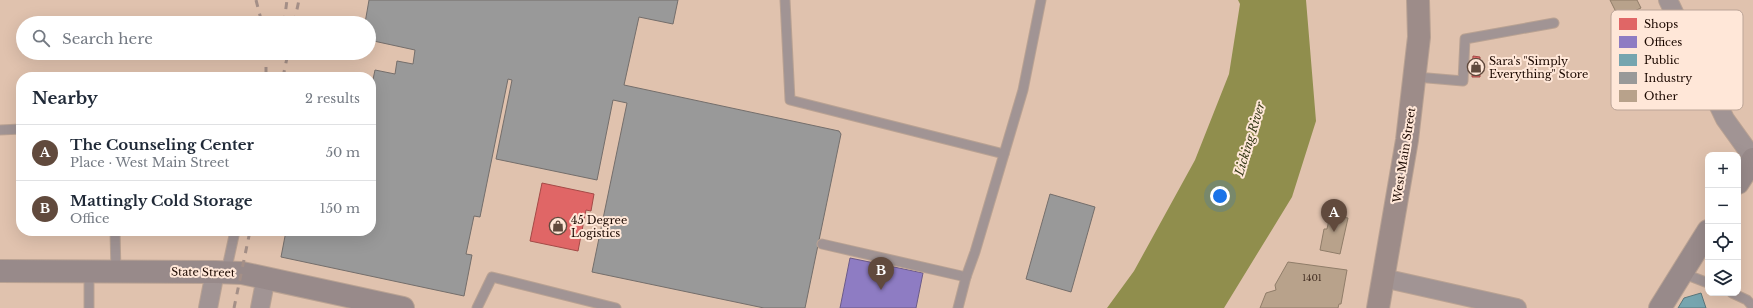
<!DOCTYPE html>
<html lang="en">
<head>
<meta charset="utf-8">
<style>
	:root { --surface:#fff; --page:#f6f6f7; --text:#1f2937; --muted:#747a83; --line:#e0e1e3; --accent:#614a3d }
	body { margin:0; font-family:"Libre Baskerville",serif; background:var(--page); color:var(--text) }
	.controls { position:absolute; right:12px; bottom:12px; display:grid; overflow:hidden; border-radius:8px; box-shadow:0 4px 16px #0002 }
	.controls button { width:36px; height:36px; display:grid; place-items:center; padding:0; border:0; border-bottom:1px solid var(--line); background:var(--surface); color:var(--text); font:20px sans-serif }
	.you { position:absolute; left:1220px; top:196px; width:14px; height:14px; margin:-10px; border:3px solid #fff; border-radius:50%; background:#1a73e8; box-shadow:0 0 0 6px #1a73e833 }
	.badge { display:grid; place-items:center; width:26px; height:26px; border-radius:50%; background:var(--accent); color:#fff; font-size:13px; font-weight:700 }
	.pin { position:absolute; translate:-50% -33px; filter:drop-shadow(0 1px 2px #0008) }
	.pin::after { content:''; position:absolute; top:21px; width:14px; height:12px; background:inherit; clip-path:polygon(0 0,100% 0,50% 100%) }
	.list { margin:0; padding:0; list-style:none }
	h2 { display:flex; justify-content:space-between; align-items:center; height:52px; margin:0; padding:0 16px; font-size:17px }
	h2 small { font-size:13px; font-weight:400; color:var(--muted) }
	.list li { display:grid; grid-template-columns:26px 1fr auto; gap:12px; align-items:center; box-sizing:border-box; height:56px; padding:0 16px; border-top:1px solid var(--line) }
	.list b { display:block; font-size:15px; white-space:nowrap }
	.list p { margin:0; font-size:13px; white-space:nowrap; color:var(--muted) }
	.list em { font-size:13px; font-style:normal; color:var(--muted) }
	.icon { flex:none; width:22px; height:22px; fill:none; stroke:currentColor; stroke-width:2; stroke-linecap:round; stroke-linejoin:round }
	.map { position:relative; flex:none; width:1753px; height:308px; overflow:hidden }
	.search { position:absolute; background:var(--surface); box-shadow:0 4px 16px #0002; left:16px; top:16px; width:360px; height:44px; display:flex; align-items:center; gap:10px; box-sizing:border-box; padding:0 14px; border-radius:22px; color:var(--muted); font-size:15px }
	.panel { position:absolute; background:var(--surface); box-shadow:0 4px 16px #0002; left:16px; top:72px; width:360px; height:164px; border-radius:16px }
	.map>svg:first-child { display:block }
	.water { fill:#908e4d }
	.shops { fill:#e06666; stroke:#a54a47 }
	.offices { fill:#8e7cc3; stroke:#6c5a88 }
	.public { fill:#76a5af; stroke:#5b767a }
	.industry { fill:#999; stroke:#746e6b }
	.building { fill:#b8a28b; stroke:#907d69 }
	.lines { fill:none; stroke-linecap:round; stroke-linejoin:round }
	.lane-casing { stroke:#b9a293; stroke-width:11 }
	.street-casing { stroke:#b9a293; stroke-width:20 }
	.secondary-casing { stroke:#b9a293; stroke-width:24 }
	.primary-casing { stroke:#b9a293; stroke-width:24 }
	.lane { stroke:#a19494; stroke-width:9 }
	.street { stroke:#a19494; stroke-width:18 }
	.secondary { stroke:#988a8a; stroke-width:22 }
	.primary { stroke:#9d8c89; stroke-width:22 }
	.rail { stroke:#a48f87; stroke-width:3; stroke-dasharray:7 7; stroke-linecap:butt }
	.labels { text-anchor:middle; stroke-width:4; stroke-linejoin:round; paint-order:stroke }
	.number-label { font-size:9px; fill:#432f23 }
	.poi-label { font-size:11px; fill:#1c0900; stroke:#ffe7d8; text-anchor:start }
	.street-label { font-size:11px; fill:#1c0900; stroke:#ffe7d8 }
	.water-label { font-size:12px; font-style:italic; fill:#373b18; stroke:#ffe7d8 }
	.key { fill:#ffe7d8; stroke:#bba497; stroke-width:1 }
	.key-label { font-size:11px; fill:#1c0900 }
</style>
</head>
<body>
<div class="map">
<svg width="1753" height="308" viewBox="0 0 1753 308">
	<rect width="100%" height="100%" fill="#e0c2ae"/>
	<path class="water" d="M1238,0h68l10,121 -24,76 -68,111h-117l27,-37 61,-111 34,-86 11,-70z"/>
	<g class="shops">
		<path d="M1473,56l7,1v20h-8z"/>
		<path d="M542,183l52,11 -3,17 -5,-1 -8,41 -48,-10z"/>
	</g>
	<path class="offices" d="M850,258l73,15 -7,35h-76z"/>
	<path class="public" d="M1701,293l5,15h-28l6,-10z"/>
	<g class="industry">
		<path d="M369,0h309l-5,24 -34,-7 -15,68 215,46 2,3 -36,174h-41l-172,-36 35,-169 -14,-3 -16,80 -101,-21 16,-79 -4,-1 -28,138 -6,-1 -8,38 6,1 -8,41 -183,-39 5,-26h85v-142l4,-19 20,4 2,-13 16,3 2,-14 -46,-10v-17h-4z"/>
		<path d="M1050,194l45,13 -24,85 -45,-13z"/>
	</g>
	<g class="building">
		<path d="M1610,0h27l4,8 -22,10z"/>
		<path d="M1330,215l18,3 -8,36 -20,-4 4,-21h3z"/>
		<path d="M1288,262l59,8 -6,34h-2l-1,4h-78l6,-15 10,-3 -1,-5z"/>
	</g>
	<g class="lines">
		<defs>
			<g id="lane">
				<path d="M785,0l5,100 214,54"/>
				<path d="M1416,77l47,4 2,-42 89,-16"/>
				<path d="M0,130l21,-1"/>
				<path d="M115,231l1,41"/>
				<path d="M822,244l144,33"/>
				<path d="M89,271v37"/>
				<path d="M226,272l9,-41"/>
				<path d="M1682,273l26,10"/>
				<path d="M1732,293l15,7 6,7"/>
				<path d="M477,308l15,-31 124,31"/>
				<path d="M958,308l8,-31 9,-25 48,-162 18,-90"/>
			</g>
			<g id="street">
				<path d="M1668,0l57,119 28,39"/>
				<path d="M1383,278l134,30"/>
				<path d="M208,308l7,-36"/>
				<path d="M260,308l6,-31"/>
			</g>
			<g id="secondary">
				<path d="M1738,183l15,-24"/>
				<path d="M0,271l215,1 27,1 161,35"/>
				<path d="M1660,308l48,-77"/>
			</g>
			<path id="primary" d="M1378,308l29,-168 12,-103 -1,-37"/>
		</defs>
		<use href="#lane" class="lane-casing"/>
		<use href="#street" class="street-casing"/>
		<use href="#secondary" class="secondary-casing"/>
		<use href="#primary" class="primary-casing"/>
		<use href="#lane" class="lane"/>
		<use href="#street" class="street"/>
		<use href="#secondary" class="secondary"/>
		<use href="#primary" class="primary"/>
		<g class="rail">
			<path d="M256,0l6,23"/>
			<path d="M284,23l3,-23"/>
			<path d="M294,23l5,-23"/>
			<path d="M266,53v24"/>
			<path d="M283,77l5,-24"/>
			<path d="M234,308l16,-77"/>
		</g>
	</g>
	<defs>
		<symbol id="shop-ring" viewBox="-11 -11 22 22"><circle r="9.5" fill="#ffe7d8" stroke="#614a3d" stroke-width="1.5"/><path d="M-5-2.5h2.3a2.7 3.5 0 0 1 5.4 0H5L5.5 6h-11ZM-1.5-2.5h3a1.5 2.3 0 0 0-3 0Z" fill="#614a3d"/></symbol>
	</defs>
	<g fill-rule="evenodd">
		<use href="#shop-ring" x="1466" y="57" width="20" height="20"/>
		<use href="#shop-ring" x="548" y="216" width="20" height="20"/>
	</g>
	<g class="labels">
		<g class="number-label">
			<text x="1312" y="281">1401</text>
		</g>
		<g class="poi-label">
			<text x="1489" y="65">Sara's "Simply<tspan x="1489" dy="13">Everything" Store</tspan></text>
			<text x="571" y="224">45 Degree<tspan x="571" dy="13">Logistics</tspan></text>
		</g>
		<g class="street-label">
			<text transform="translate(1404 155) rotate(-81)" y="4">West Main Street</text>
			<text transform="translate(203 272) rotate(1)" y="4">State Street</text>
		</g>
		<g class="water-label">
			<text transform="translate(1250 139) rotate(-73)" y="4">Licking River</text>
		</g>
	</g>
	<rect x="1611" y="10" width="132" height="100" rx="6" class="key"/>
	<rect x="1619" y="18" width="18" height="12" fill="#e06666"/>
	<rect x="1619" y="36" width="18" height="12" fill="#8e7cc3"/>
	<rect x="1619" y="54" width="18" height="12" fill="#76a5af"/>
	<rect x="1619" y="72" width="18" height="12" fill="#999"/>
	<rect x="1619" y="90" width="18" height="12" fill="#b8a28b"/>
	<g class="key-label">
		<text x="1644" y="28">Shops</text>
		<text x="1644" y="46">Offices</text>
		<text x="1644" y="64">Public</text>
		<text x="1644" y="82">Industry</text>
		<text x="1644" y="100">Other</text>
	</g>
</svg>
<div class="controls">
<button>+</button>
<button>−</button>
<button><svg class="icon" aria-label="locate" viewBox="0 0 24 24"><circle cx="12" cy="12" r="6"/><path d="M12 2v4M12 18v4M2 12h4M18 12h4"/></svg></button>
<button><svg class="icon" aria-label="layers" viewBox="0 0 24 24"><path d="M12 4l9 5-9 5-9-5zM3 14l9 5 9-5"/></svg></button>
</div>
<div class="you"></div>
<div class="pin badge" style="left:1334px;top:232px">A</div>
<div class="pin badge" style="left:881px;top:290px">B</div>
<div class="search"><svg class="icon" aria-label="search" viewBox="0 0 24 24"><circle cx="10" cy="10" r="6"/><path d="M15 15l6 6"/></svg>Search here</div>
<section class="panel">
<h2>Nearby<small>2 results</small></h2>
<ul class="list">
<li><span class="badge">A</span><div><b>The Counseling Center</b><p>Place · West Main Street</p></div><em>50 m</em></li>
<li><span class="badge">B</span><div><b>Mattingly Cold Storage</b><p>Office</p></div><em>150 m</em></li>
</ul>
</section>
</div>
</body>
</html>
